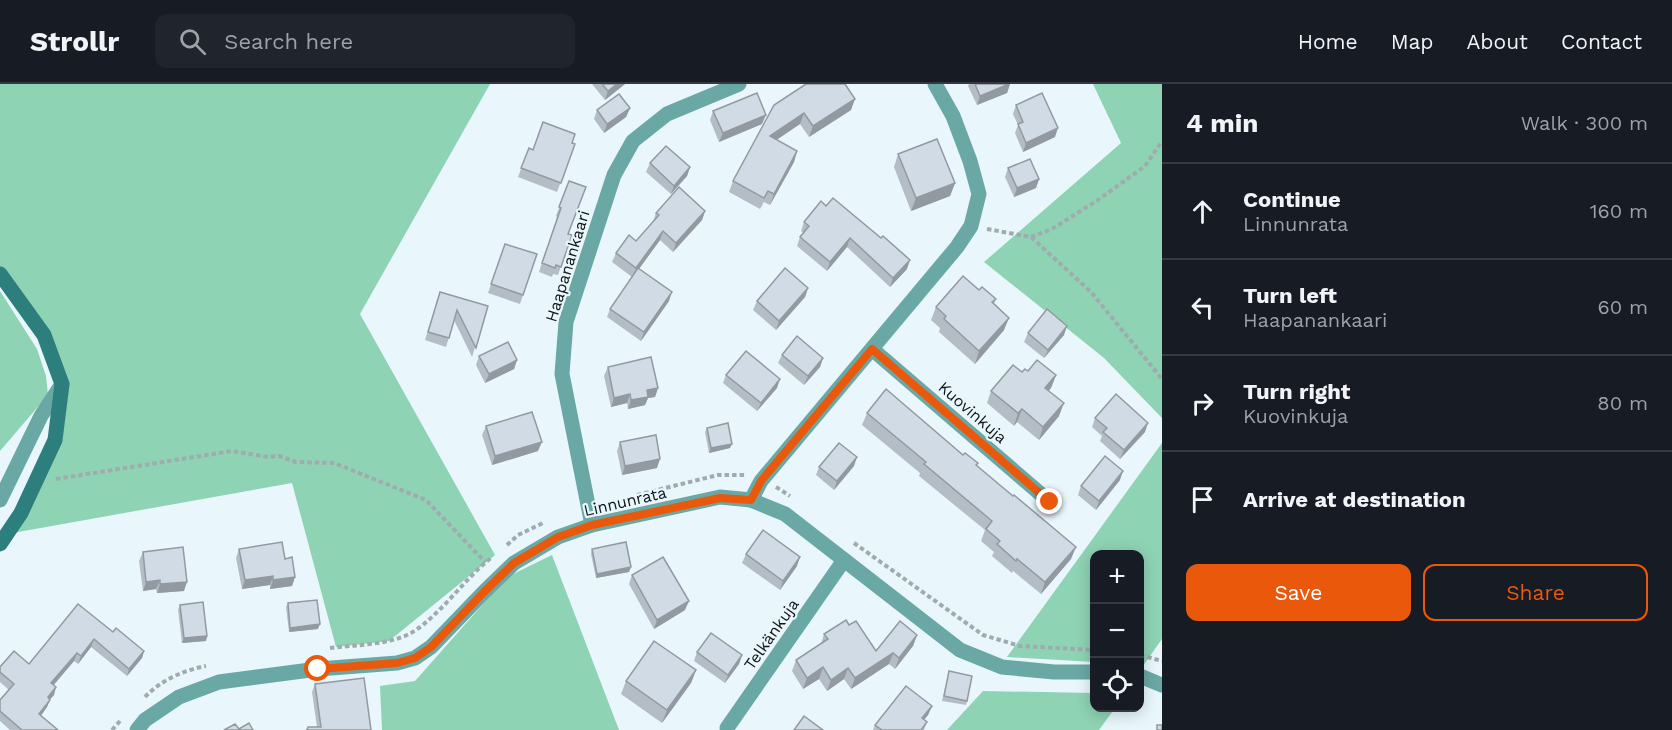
<!DOCTYPE html>
<html lang="en">
<head>
<meta charset="utf-8">
<style>
	:root { --surface:#171b24; --page:#20242c; --text:#f1f3f6; --muted:#9ea1a6; --line:#363941; --accent:#ea580c }
	body { margin:0; font-family:"Work Sans",sans-serif; background:var(--page); color:var(--text) }
	.controls { position:absolute; right:18px; bottom:18px; display:grid; overflow:hidden; border-radius:12px; box-shadow:0 3px 15px #0003 }
	.controls button { width:54px; height:54px; display:grid; place-items:center; padding:0; border:0; border-bottom:2px solid var(--line); background:var(--surface); color:var(--text); font:30px sans-serif }
	.stop { position:absolute; width:18px; height:18px; margin:-14px; border:4px solid #ea580c; border-radius:50%; background:#fff }
	.stop.end { background:#ea580c; border-color:#fff; box-shadow:0 2px 6px #0008 }
	.list { margin:0; padding:0; list-style:none }
	h2 { display:flex; justify-content:space-between; align-items:center; height:78px; margin:0; padding:0 24px; font-size:26px }
	h2 small { font-size:20px; font-weight:400; color:var(--muted) }
	.list li { display:grid; grid-template-columns:39px 1fr auto; gap:18px; align-items:center; box-sizing:border-box; height:96px; padding:0 24px; border-top:2px solid var(--line) }
	.list b { display:block; font-size:22px; white-space:nowrap }
	.list p { margin:0; font-size:20px; white-space:nowrap; color:var(--muted) }
	.list em { font-size:20px; font-style:normal; color:var(--muted) }
	.actions { display:flex; gap:12px; padding:18px 24px }
	.actions a { flex:1; padding:14px 0; border:2px solid var(--accent); border-radius:12px; text-align:center; font-size:21px; color:var(--accent) }
	.actions .main { background:var(--accent); color:#fff }
	.icon { flex:none; width:33px; height:33px; fill:none; stroke:currentColor; stroke-width:2; stroke-linecap:round; stroke-linejoin:round }
	.map { position:relative; flex:none; width:1162px; height:646px; overflow:hidden }
	header { display:flex; align-items:center; gap:36px; box-sizing:border-box; height:84px; padding:0 30px; background:var(--surface); border-bottom:2px solid var(--line) }
	header strong { font-size:28px }
	nav { display:flex; gap:33px; margin-inline-start:auto; font-size:21px }
	.search { width:420px; height:54px; background:var(--page); display:flex; align-items:center; gap:15px; box-sizing:border-box; padding:0 21px; border-radius:12px; color:var(--muted); font-size:22px }
	main { display:flex }
	aside { flex:1; background:var(--surface) }
	.map>svg:first-child { display:block }
	.green { fill:#8ed3b4 }
	.lines { fill:none; stroke-linecap:round; stroke-linejoin:round }
	.path { stroke:#a0abae; stroke-width:4; stroke-dasharray:4.5 3; stroke-linecap:butt }
	.street { stroke:#6aa8a5; stroke-width:15 }
	.secondary { stroke:#2c7f7c; stroke-width:15 }
	.wall { fill:#b4bcc5 }
	.shaded-wall { fill:#9299a0 }
	.building { fill:#d1dbe5; stroke:#9299a0; stroke-width:1.5 }
	.route { stroke:#ea580c; stroke-width:8 }
	.labels { text-anchor:middle; stroke-width:4.5; stroke-linejoin:round; paint-order:stroke }
	.street-label { font-size:16px; fill:#0f1415; stroke:#e9f7fc }
</style>
</head>
<body>
<header>
<strong>Strollr</strong>
<div class="search"><svg class="icon" aria-label="search" viewBox="0 0 24 24"><circle cx="10" cy="10" r="6"/><path d="M15 15l6 6"/></svg>Search here</div>
<nav><a>Home</a><a>Map</a><a>About</a><a>Contact</a></nav>
</header>
<main>
<div class="map">
<svg width="1162" height="646" viewBox="0 0 1162 646">
	<rect width="100%" height="100%" fill="#e9f7fc"/>
	<g class="green">
		<path d="M0,0h490l-130,230 135,241 -106,86 -53,6 -44,-164 -285,51 48,-94 7,-56 -18,-49 -44,-57z"/>
		<path d="M1093,0h69v334l-58,-60 -120,-96 137,-119z"/>
		<path d="M0,207l37,58 9,27 2,19 -48,56z"/>
		<path d="M1162,359v196l-19,27h-3v-112h-46v108l-87,-5z"/>
		<path d="M552,471l67,175h-237l-2,-44 35,-5 92,-104z"/>
		<path d="M983,607l111,2v15h21l-16,22h-152z"/>
	</g>
	<g class="lines">
		<g class="path">
			<path d="M987,145l44,8 60,55 71,87"/>
			<path d="M1031,153l21,-8 46,-29 47,-34 17,-25"/>
			<path d="M56,395l176,-28 36,6 11,-1 17,6 38,1 92,37 59,62"/>
			<path d="M776,403l14,9"/>
			<path d="M637,411l81,-20h29"/>
			<path d="M854,459l129,92 37,11 74,4"/>
			<path d="M507,461l11,-10 25,-12"/>
			<path d="M330,564c24,-3 59,-3 81,-15 29,-17 53,-54 80,-75"/>
			<path d="M1140,571l22,6"/>
			<path d="M145,613c16,-17 39,-27 61,-31"/>
			<path d="M112,646l8,-9"/>
		</g>
		<g class="street">
			<path d="M872,265l178,153"/>
			<path d="M0,416l41,-84 21,-32"/>
			<path d="M751,416l10,-19 196,-234 14,-21 8,-32 -9,-33 -17,-45 -18,-32"/>
			<path d="M592,441l-30,-151 4,-52 48,-147 19,-34 34,-27 72,-30"/>
			<path d="M1140,592l22,9"/>
			<path d="M727,644l117,-168"/>
			<path d="M137,646l8,-10 34,-23 40,-15 99,-13 79,-6 18,-5 16,-11 54,-56 29,-28 44,-26 34,-12 128,-28 31,3 34,14 175,136 42,17 52,5h40"/>
		</g>
		<path class="secondary" d="M0,190l44,61 18,49 -7,56 -34,73 -21,31"/>
	</g>
	<g class="wall">
		<path d="M592,0h33l-20,16z"/>
		<path d="M806,0l45,26 -42,27 -9,-13 -24,16 21,11 -3,11 -24,43 -6,-3 -4,7 -31,-17 4,-11z"/>
		<path d="M969,0h41l-3,9 -30,12 -9,-19z"/>
		<path d="M1016,21l39,32 -32,15 -8,-19 3,-8 -5,-11z"/>
		<path d="M630,24l-4,9 -22,16 -10,-14 3,-9z"/>
		<path d="M713,27l49,13 -43,18 -9,-22z"/>
		<path d="M572,59l3,1 -18,48 -39,-15 11,-29 4,2z"/>
		<path d="M898,70l57,29 -5,13 -39,15 -17,-44z"/>
		<path d="M650,79l40,4 -3,9 -16,18 -25,-22z"/>
		<path d="M1008,84l31,11 -3,9 -22,9 -9,-20z"/>
		<path d="M569,97l-1,53 4,1 -14,40 -5,-1 -1,3 -13,-5 18,-55 -1,-1z"/>
		<path d="M821,117l86,68 -17,18 -43,-40 -20,24 -30,-25 3,-9 4,-4 -3,-2 3,-9z"/>
		<path d="M705,127l-3,9 -29,32 -13,-12 -21,29 30,32 -28,40 -34,-24 3,-8 22,-32 -20,-15 4,-9 20,-12 17,-19 3,-9z"/>
		<path d="M505,160l32,10 -17,50 -32,-11z"/>
		<path d="M808,204l-3,9 -29,33 -23,-20 4,-9z"/>
		<path d="M979,206l17,9 -2,5 10,26 -29,34 -36,-32 1,-4 -9,-8 5,-13z"/>
		<path d="M440,208l48,14 -16,51 -18,-37 -8,27 -21,-7z"/>
		<path d="M1028,249l36,2 -20,23 -20,-16z"/>
		<path d="M782,271l41,3 -3,9 -16,18 -26,-22z"/>
		<path d="M479,272l38,4 -3,9 -29,14 -9,-18z"/>
		<path d="M608,283l50,21 -3,9 -7,1 -3,7 -17,4 -1,-6 -16,4 -7,-31z"/>
		<path d="M1028,287l28,4 -5,13 -2,2 10,26 -20,24 -22,-18 -3,4 -27,-23 4,-12z"/>
		<path d="M726,291l51,13 -20,23 -34,-28z"/>
		<path d="M867,329l96,42 15,8 -1,3 94,93 -30,35 -28,-23 -1,2 -20,-17 2,-4 -13,-11 4,-11 -66,-54 1,-3 -58,-48z"/>
		<path d="M1095,334l50,14 -25,27 -20,-18 2,-5 -10,-9z"/>
		<path d="M486,342l52,25 -46,14 -10,-30z"/>
		<path d="M707,344l25,16 -2,4 -21,5 -4,-21z"/>
		<path d="M620,358l37,26 -35,7 -5,-24z"/>
		<path d="M854,382l-20,24 -18,-15 3,-8z"/>
		<path d="M1120,396l-24,30 -18,-15 3,-9z"/>
		<path d="M239,465l46,10 10,18 -3,9 -22,3v-4l-28,4 -6,-31z"/>
		<path d="M592,465l39,18 -2,5 -33,6 -5,-24z"/>
		<path d="M143,468l41,39 -27,2 -1,-4 -13,2 -4,-30z"/>
		<path d="M746,470l51,12 -17,24 -38,-27z"/>
		<path d="M632,491l53,35 -31,19 -25,-45z"/>
		<path d="M288,519l30,26 -29,3 -3,-25z"/>
		<path d="M180,521l27,31 -1,5 -24,2 -4,-33z"/>
		<path d="M849,541l27,26 41,-16 -4,11 -18,23 -6,-5 -38,25 -7,-10 -17,12 -8,-12 -16,10 -11,-18 4,-11 25,-16 3,-10z"/>
		<path d="M113,548l31,19 -2,7 -15,18 -36,-29 -13,17 -4,-3 -20,24v10l-4,4 -3,8 -6,9 17,14h-48l-10,-9v-21l9,-10 -9,-8v-15l29,-3z"/>
		<path d="M697,568l45,3 -3,9 -14,19 -31,-22z"/>
		<path d="M696,586l-5,13 -29,40 -41,-29 5,-13z"/>
		<path d="M949,587l18,30 -1,4 -24,-4z"/>
		<path d="M315,600l56,46h-65l2,-3h9l-5,-35z"/>
		<path d="M932,622l-4,9 -4,5 3,2 -3,8h-51l2,-5z"/>
	</g>
	<g class="shaded-wall">
		<path d="M617,0h8l-20,16 3,-9z"/>
		<path d="M1010,0l-3,9 -30,12 3,-9z"/>
		<path d="M855,15l-4,11 -42,27 4,-11z"/>
		<path d="M630,24l-4,9 -22,16 3,-9z"/>
		<path d="M804,29l-4,11 -34,23 4,-11z"/>
		<path d="M766,31l-4,9 -43,18 4,-9z"/>
		<path d="M1058,44l-3,9 -32,15 3,-9z"/>
		<path d="M797,67l-3,11 -24,43 4,-11z"/>
		<path d="M690,83l-3,9 -16,18 3,-8z"/>
		<path d="M1039,95l-3,9 -22,9 3,-9z"/>
		<path d="M955,99l-5,13 -39,15 5,-13z"/>
		<path d="M705,127l-3,9 -29,32 3,-9z"/>
		<path d="M663,147l-3,9 -27,37 3,-9z"/>
		<path d="M850,154l-3,9 -20,24 3,-9z"/>
		<path d="M910,176l-3,9 -17,18 3,-9z"/>
		<path d="M808,204l-3,9 -29,33 3,-9z"/>
		<path d="M672,208l-3,9 -28,40 3,-9z"/>
		<path d="M1009,234l-5,12 -29,34 4,-13z"/>
		<path d="M1067,242l-3,9 -20,23 4,-8z"/>
		<path d="M823,274l-3,9 -16,18 4,-9z"/>
		<path d="M517,276l-3,9 -29,14 4,-9z"/>
		<path d="M1056,291l-5,13 -11,12 5,-12z"/>
		<path d="M780,295l-3,9 -20,23 4,-8z"/>
		<path d="M658,304l-3,9 -7,1 -3,7 -17,4 3,-9 16,-10z"/>
		<path d="M630,310l-3,9 -16,4 3,-9z"/>
		<path d="M1064,319l-5,13 -20,24 4,-13z"/>
		<path d="M1022,325l-5,13 -3,4 4,-13z"/>
		<path d="M1148,339l-3,9 -25,27 4,-9z"/>
		<path d="M542,358l-4,9 -46,14 3,-9z"/>
		<path d="M732,360l-2,4 -21,5 2,-5z"/>
		<path d="M857,373l-3,9 -20,24 3,-9z"/>
		<path d="M660,375l-3,9 -35,7 3,-9z"/>
		<path d="M1123,387l-3,9 -24,30 3,-9z"/>
		<path d="M1076,463l-5,12 -30,35 4,-12z"/>
		<path d="M800,473l-3,9 -17,24 3,-9z"/>
		<path d="M631,483l-2,5 -33,6 1,-4z"/>
		<path d="M273,492l-3,9 -28,4 3,-9z"/>
		<path d="M295,493l-3,9 -22,3 3,-9z"/>
		<path d="M160,496l-4,9 -13,2 3,-9z"/>
		<path d="M187,498l-3,9 -27,2 3,-9z"/>
		<path d="M689,517l-4,9 -31,19 3,-9z"/>
		<path d="M320,540l-2,5 -29,3 1,-4z"/>
		<path d="M917,551l-4,11 -18,23 4,-11z"/>
		<path d="M207,552l-1,5 -24,2 2,-5z"/>
		<path d="M94,555l-3,8 -13,17 3,-8z"/>
		<path d="M144,567l-2,7 -15,18 2,-7z"/>
		<path d="M77,569l-3,8 -25,29 2,-7z"/>
		<path d="M893,569l-4,11 -38,25 4,-11z"/>
		<path d="M742,571l-3,9 -14,19 3,-8z"/>
		<path d="M823,583l-4,12 -16,10 4,-11z"/>
		<path d="M848,584l-4,11 -17,12 4,-11z"/>
		<path d="M696,586l-5,13 -29,40 5,-13z"/>
		<path d="M56,603l-2,8 -9,10 3,-8z"/>
		<path d="M50,616l-3,7 -11,15 3,-8z"/>
		<path d="M932,622l-4,9 -10,12 4,-9z"/>
	</g>
	<g class="building">
		<path d="M602,0h15l-9,7z"/>
		<path d="M806,0h39l10,15 -42,27 -9,-13 -34,23 27,15 -23,43 -6,-3 -4,7 -31,-17 41,-76z"/>
		<path d="M975,0h34l-29,12z"/>
		<path d="M757,9l9,22 -43,18 -10,-22z"/>
		<path d="M1042,9l16,35 -32,15 -8,-19 5,-2 -7,-17z"/>
		<path d="M619,10l11,14 -23,16 -10,-14z"/>
		<path d="M543,38l32,12 -3,9 3,1 -14,39 -40,-15 8,-20 4,2z"/>
		<path d="M937,55l18,44 -39,15 -18,-44z"/>
		<path d="M666,62l24,21 -16,19 -24,-23z"/>
		<path d="M1030,75l9,20 -22,9 -9,-20z"/>
		<path d="M569,97l17,6 -18,47 4,1 -11,32 -5,-2 -1,3 -13,-5 19,-55 -2,-1z"/>
		<path d="M679,103l26,24 -29,32 -13,-12 -27,37 -20,-15 13,-18 7,6 23,-26 -3,-2z"/>
		<path d="M833,114l48,40 2,-2 27,24 -17,18 -43,-40 -20,24 -30,-25 9,-11 -5,-4 17,-21 5,5z"/>
		<path d="M505,160l32,10 -14,41 -32,-11z"/>
		<path d="M638,184l34,24 -28,40 -34,-23z"/>
		<path d="M785,184l23,20 -29,33 -22,-20z"/>
		<path d="M963,192l16,14 3,-3 14,12 -4,3 17,16 -30,33 -35,-32 2,-3 -10,-9z"/>
		<path d="M440,208l48,14 -12,42 -19,-38 -8,28 -21,-6z"/>
		<path d="M1047,225l20,17 -19,24 -20,-17z"/>
		<path d="M797,252l26,22 -15,18 -26,-21z"/>
		<path d="M508,258l9,18 -28,14 -10,-18z"/>
		<path d="M746,267l34,28 -19,24 -35,-28z"/>
		<path d="M651,273l7,31 -11,2 1,7 -17,3 -1,-6 -16,4 -6,-31z"/>
		<path d="M1037,276l19,15 -11,13 19,15 -21,24 -21,-18 -4,4 -27,-22 22,-26 9,7 3,-3 3,2z"/>
		<path d="M886,305l77,66 2,-2 13,10 -2,2 37,31 1,-1 62,52 -31,35 -28,-23 -1,2 -19,-17 3,-3 -14,-12 6,-8 -68,-57 2,-2 -59,-49z"/>
		<path d="M1116,310l32,29 -24,27 -21,-18 4,-4 -12,-10z"/>
		<path d="M532,328l10,30 -47,14 -9,-30z"/>
		<path d="M728,339l4,21 -21,4 -4,-20z"/>
		<path d="M656,351l4,24 -35,7 -5,-24z"/>
		<path d="M839,359l18,14 -20,24 -18,-14z"/>
		<path d="M1105,372l18,15 -24,30 -18,-15z"/>
		<path d="M763,446l37,27 -17,24 -37,-27z"/>
		<path d="M282,458l3,17 7,-2 3,20 -22,3v-4l-28,4 -6,-31z"/>
		<path d="M626,458l5,25 -34,7 -5,-25z"/>
		<path d="M183,463l4,35 -27,2v-4l-14,2 -3,-30z"/>
		<path d="M663,473l26,44 -32,19 -25,-45z"/>
		<path d="M317,516l3,24 -30,4 -2,-25z"/>
		<path d="M203,518l4,34 -23,2 -4,-33z"/>
		<path d="M78,520l35,28 3,-4 28,23 -15,18 -35,-30 -13,17 -4,-3 -26,30 5,4 -8,10 2,3 -11,14 19,16h-36l-22,-19v-11l14,-16 -14,-12v-5l14,-16 15,13z"/>
		<path d="M846,536l3,5 7,-4 20,30 24,-30 17,14 -18,23 -6,-5 -38,25 -7,-10 -17,12 -8,-13 -16,11 -11,-18 32,-21 -4,-5z"/>
		<path d="M711,549l31,22 -14,20 -31,-23z"/>
		<path d="M654,557l42,29 -29,40 -41,-29z"/>
		<path d="M949,587l23,5 -5,25 -23,-5z"/>
		<path d="M364,594l7,52h-64l1,-3h13l-6,-43z"/>
		<path d="M906,602l26,20 -10,12 5,4 -6,8h-39l-7,-5z"/>
		<path d="M804,632l19,14h-29z"/>
		<path d="M249,639l4,7h-29l11,-6 4,5z"/>
		<rect x="1157" y="641" width="5" height="5"/>
	</g>
	<g class="lines">
		<path class="route" d="M318,585l79,-6 18,-5 16,-11 54,-56 29,-28 44,-26 34,-12 128,-27 31,2 10,-19 111,-132 178,153"/>
	</g>
	<g class="labels">
		<g class="street-label">
			<text transform="translate(567 182) rotate(-73)" y="6">Haapanankaari</text>
			<text transform="translate(973 328) rotate(41)" y="6">Kuovinkuja</text>
			<text transform="translate(625 417) rotate(-13)" y="6">Linnunrata</text>
			<text transform="translate(771 550) rotate(-55)" y="6">Telkänkuja</text>
		</g>
	</g>
</svg>
<div class="controls">
<button>+</button>
<button>−</button>
<button><svg class="icon" aria-label="locate" viewBox="0 0 24 24"><circle cx="12" cy="12" r="6"/><path d="M12 2v4M12 18v4M2 12h4M18 12h4"/></svg></button>
</div>
<div class="stop" style="left:318px;top:585px"></div>
<div class="stop end" style="left:1050px;top:418px"></div>
</div>
<aside>
<h2>4 min<small>Walk · 300 m</small></h2>
<ul class="list">
<li><svg class="icon" aria-label="ahead" viewBox="0 0 24 24"><path d="M12 20V5M6 11l6-6 6 6"/></svg><div><b>Continue</b><p>Linnunrata</p></div><em>160 m</em></li>
<li><svg class="icon" aria-label="left" viewBox="0 0 24 24"><path d="M17 20v-9H6M10 6l-5 5 5 5"/></svg><div><b>Turn left</b><p>Haapanankaari</p></div><em>60 m</em></li>
<li><svg class="icon" aria-label="right" viewBox="0 0 24 24"><path d="M7 20v-9h11M14 6l5 5-5 5"/></svg><div><b>Turn right</b><p>Kuovinkuja</p></div><em>80 m</em></li>
<li><svg class="icon" aria-label="arrive" viewBox="0 0 24 24"><path d="M6 21V4h12l-3 4 3 4H6"/></svg><div><b>Arrive at destination</b></div></li>
</ul>
<div class="actions"><a class="main">Save</a><a>Share</a></div>
</aside>
</main>
</body>
</html>
